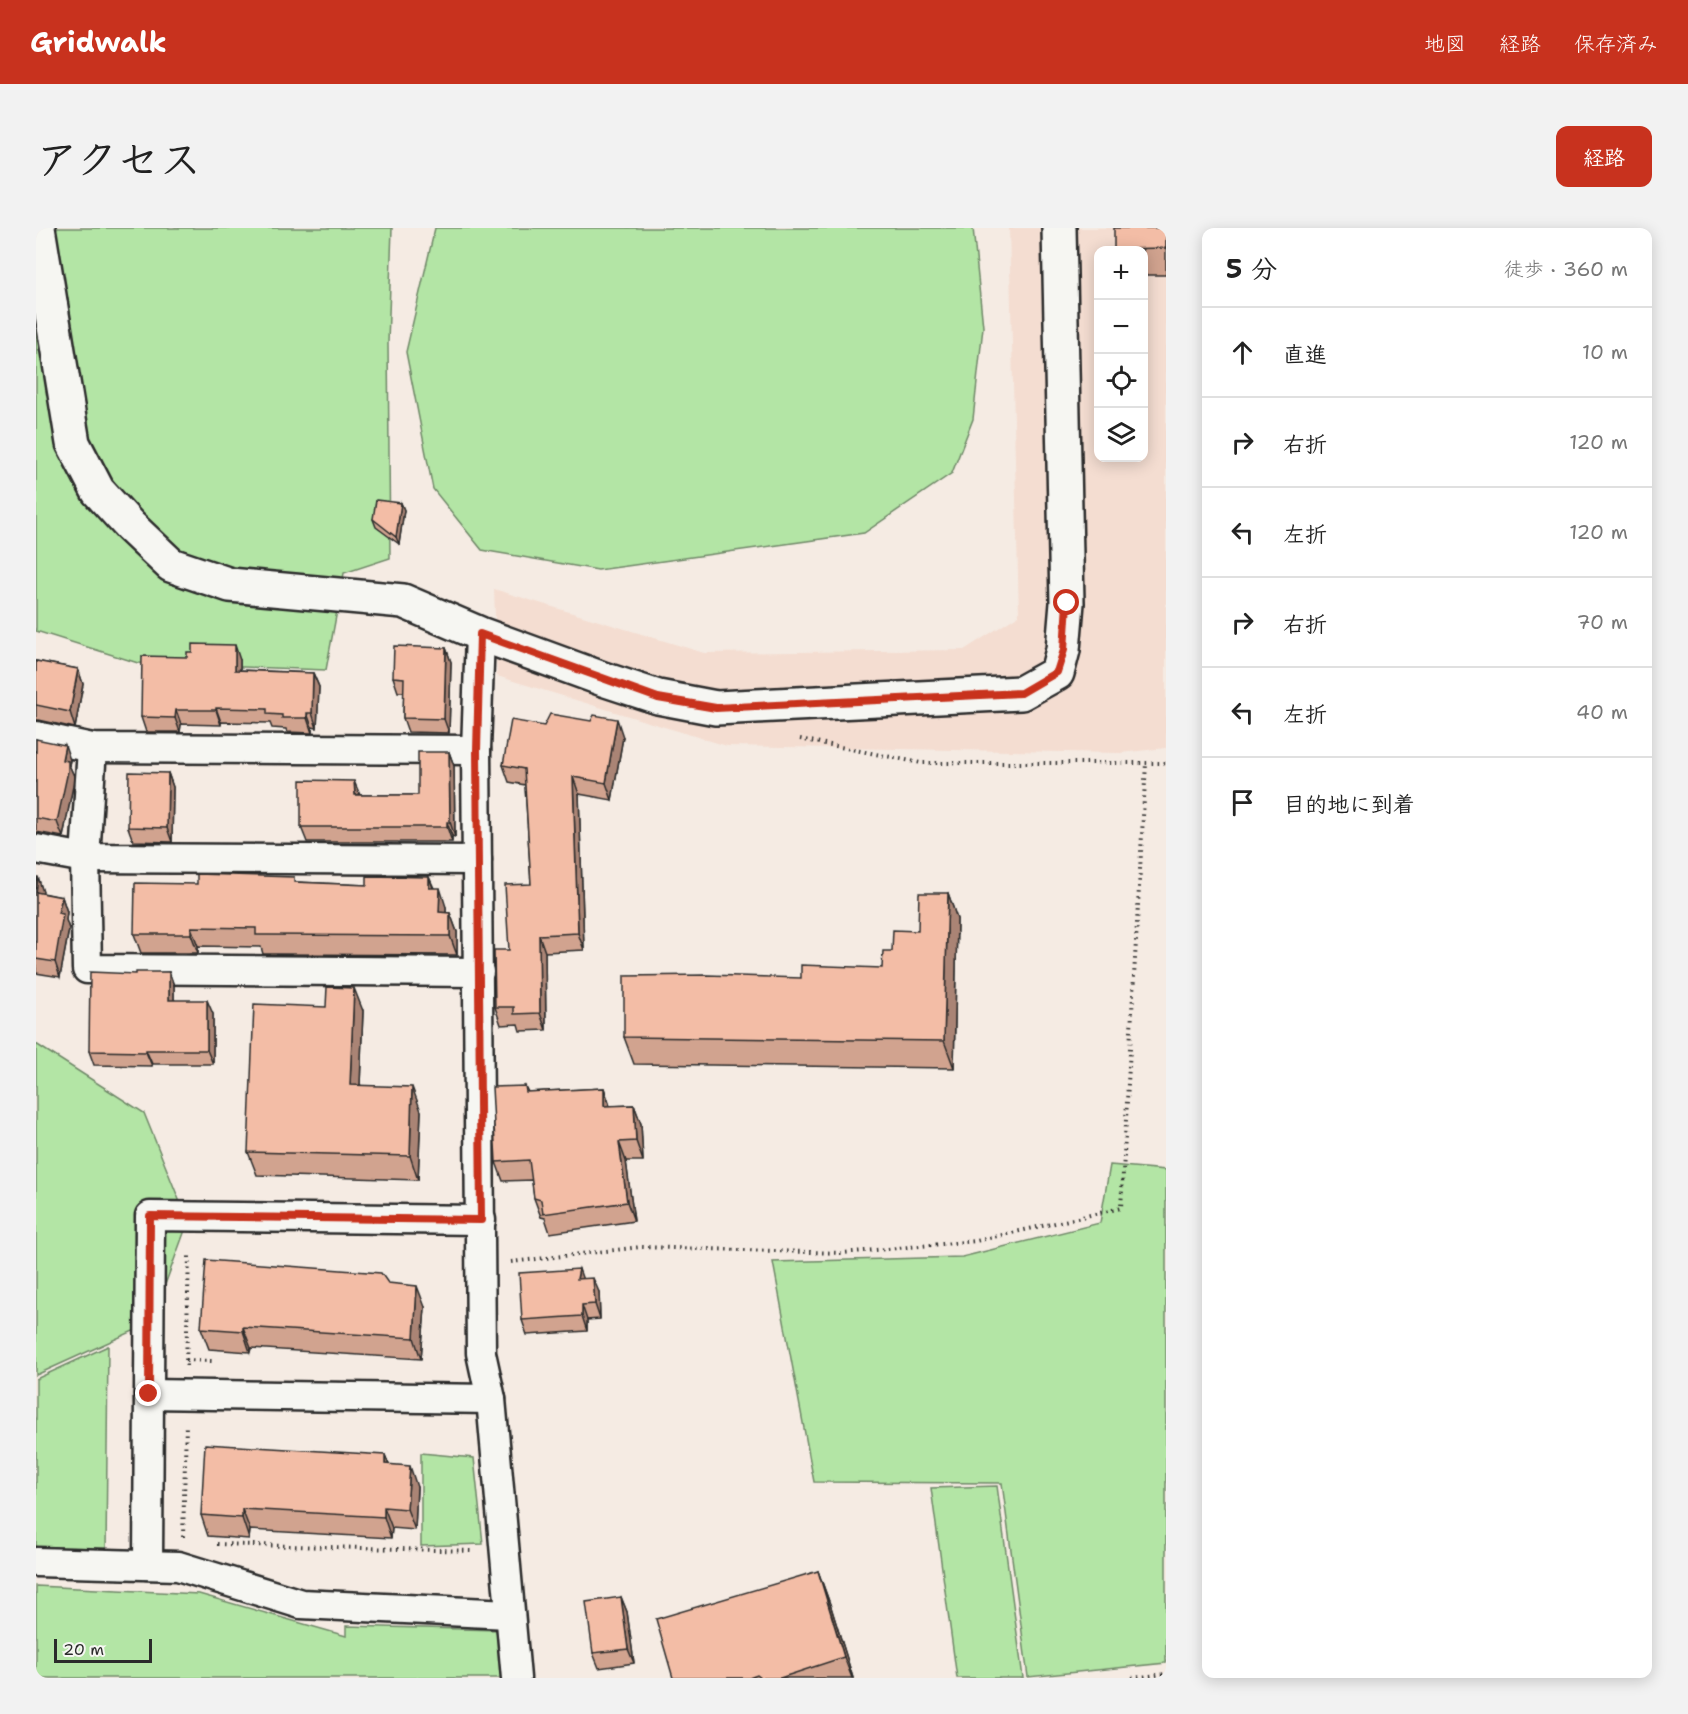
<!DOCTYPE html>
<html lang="ja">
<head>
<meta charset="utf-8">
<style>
	:root { --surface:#fff; --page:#f2f2f2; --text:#222; --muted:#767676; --line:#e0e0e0; --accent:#c8321e }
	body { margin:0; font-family:"Shantell Sans","Klee One",sans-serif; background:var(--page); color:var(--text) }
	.controls { position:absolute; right:18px; top:18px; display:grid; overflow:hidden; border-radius:12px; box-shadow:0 3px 15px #0003 }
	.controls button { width:54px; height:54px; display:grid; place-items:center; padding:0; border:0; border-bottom:2px solid var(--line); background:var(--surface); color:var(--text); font:30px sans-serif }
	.scale { position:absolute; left:18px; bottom:15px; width:98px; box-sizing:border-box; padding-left:6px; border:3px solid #2b2b2b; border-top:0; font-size:16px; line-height:21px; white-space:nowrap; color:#2b2b2b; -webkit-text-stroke:4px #f6f6f2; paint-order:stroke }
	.stop { position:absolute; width:18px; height:18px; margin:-14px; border:4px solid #c8321e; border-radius:50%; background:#fff }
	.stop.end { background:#c8321e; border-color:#fff; box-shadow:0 2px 6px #0008 }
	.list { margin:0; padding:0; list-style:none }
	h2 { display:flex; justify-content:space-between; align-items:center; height:78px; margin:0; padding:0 24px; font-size:26px }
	h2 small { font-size:20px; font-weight:400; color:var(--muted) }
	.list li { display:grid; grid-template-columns:39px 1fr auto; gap:18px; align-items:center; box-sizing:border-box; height:90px; padding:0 24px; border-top:2px solid var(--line) }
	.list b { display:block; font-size:22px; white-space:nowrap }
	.list em { font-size:20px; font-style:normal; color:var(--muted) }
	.icon { flex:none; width:33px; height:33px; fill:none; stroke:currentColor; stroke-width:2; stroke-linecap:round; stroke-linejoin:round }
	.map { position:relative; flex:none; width:1130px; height:1450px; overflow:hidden; border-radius:12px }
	header { display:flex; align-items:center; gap:36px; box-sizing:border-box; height:84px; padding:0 30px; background:var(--accent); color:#fff }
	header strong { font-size:28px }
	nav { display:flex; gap:33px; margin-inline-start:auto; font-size:21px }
	.intro { display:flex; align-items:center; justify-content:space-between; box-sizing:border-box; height:144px; padding:0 36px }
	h1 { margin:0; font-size:42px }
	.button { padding:15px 27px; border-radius:12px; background:var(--accent); color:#fff; font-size:21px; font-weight:700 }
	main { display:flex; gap:36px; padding:0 36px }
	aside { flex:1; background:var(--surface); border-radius:12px; box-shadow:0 3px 15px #0003 }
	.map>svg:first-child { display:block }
	.built { fill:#f4ddd1; fill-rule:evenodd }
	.green { fill:#b3e5a5; stroke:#6f8868; stroke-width:1.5 }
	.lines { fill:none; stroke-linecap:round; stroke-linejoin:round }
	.street-casing { stroke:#2b2b2b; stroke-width:33 }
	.secondary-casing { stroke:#2b2b2b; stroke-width:38 }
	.path { stroke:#2b2b2b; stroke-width:4; stroke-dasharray:1.5 4.5; stroke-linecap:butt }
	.street { stroke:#f6f6f2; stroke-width:28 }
	.secondary { stroke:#f6f6f2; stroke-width:33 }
	.wall { fill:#d1a38f; stroke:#2b2b2b; stroke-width:1.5 }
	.shaded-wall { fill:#aa8474; stroke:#2b2b2b; stroke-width:1.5 }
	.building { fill:#f3bda6; stroke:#2b2b2b; stroke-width:1.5 }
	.route { stroke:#c8321e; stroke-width:8 }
</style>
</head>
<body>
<header>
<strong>Gridwalk</strong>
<nav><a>地図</a><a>経路</a><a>保存済み</a></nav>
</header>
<div class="intro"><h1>アクセス</h1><a class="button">経路</a></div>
<main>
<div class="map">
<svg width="1130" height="1450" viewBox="0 0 1130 1450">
	<rect width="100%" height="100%" fill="#f5ebe3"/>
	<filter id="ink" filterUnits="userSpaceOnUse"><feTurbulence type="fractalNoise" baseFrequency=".0167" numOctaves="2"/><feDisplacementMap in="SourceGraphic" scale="12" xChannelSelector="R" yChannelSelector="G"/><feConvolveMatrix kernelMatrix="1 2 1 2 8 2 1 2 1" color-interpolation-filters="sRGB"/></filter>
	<g filter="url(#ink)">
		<path class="built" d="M973,0h157v520l-46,5 -393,-7 -230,-70 -3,-87 210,64 260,-3 55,-35zM1062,22h46v208h-46z"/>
		<g class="green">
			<path d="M0,0h356l-4,115 2,215 -46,15 -18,97 -188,-7 -102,-32z"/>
			<path d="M399,0h538l10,99 -10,92 -21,54 -88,60 -266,37 -116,-20 -49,-61 -27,-137z"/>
			<path d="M0,816l108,69 44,109 -37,101 -115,52z"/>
			<path d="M1074,937l56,5v493l-138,14 -26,-194 -188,-1 -41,-220 189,-5 138,-34z"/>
			<path d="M72,1118l-2,207 -70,-2v-172z"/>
			<path d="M385,1225l53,5 9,86 -62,2z"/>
			<path d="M961,1258l26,192h-66l-26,-190z"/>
			<path d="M0,1358l163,8 147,42v-10l153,4 4,48h-467z"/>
		</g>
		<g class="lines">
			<defs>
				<g id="street">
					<path d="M444,406l-4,116 5,603 10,46 25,279"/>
					<path d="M0,508l56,12 384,2"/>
					<path d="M56,520l-7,110 2,111 392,3"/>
					<path d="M0,621l49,9 392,2"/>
					<path d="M113,1166l342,5"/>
					<path d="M0,1334l142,4 123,38 208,10"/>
					<path d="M112,1337l2,-349 331,4"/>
				</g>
				<path id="secondary" d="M2,0l35,215 25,48 32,35 41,39 59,20 173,16 77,33 123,45 55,18 58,11 305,-15 36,-20 6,-23 4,-47 -8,-375"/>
			</defs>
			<use href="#street" class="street-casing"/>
			<use href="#secondary" class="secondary-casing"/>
			<g class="path">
				<path d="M764,511l121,24h245"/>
				<path d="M475,1034l130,-15 201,6 134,-12 145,-33 25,-445"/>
				<path d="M150,1132l27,1"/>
				<path d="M150,1138l3,-110"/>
				<path d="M147,1309l3,-113"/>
				<path d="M181,1316l256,7"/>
				<path d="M1096,1450l34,-4"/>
			</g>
			<use href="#street" class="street"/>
			<use href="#secondary" class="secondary"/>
		</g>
		<g class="wall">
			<path d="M1130,0v47h-23v-25h-28l-1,-1z"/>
			<path d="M365,275l3,7 -5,34 -23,-17 -3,-8z"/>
			<path d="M410,420l5,14 -2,71 -41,-1 -5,-14 1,-26h-6l-5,-15z"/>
			<path d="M204,432v10l73,3 6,14 -2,41 -5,-1v6l-25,-1 -1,-3 -14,-1 -2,-5 -49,-1v3l-40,-1 -1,8h-34l-5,-15z"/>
			<path d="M0,433l42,8 5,15 -8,44 -36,-8h-3z"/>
			<path d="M508,498l79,11 -11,63 -33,-6 5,156 -39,2 1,78 -26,1 -2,-7 -17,1 -6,-18 14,-57 22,-66 -6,-99 -16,-3 -6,-17z"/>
			<path d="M0,511l34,21 -1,5 5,11 -1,10 -10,51 -27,-5z"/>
			<path d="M413,524l5,14 1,71 -3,-1v6h-145l-6,-15 59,-32h58z"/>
			<path d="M132,545l5,14 -1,55 -39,-1 -5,-14z"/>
			<path d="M0,649h2l5,16 19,4 5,15 -1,8 3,9 -9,48 -24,-4z"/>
			<path d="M393,649l5,11 12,19v6h4l7,19v23l-183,-1h-11l-2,-7 -63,-1v7h-57l-7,-19 63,-50 99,-2 71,3z"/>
			<path d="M912,665l9,26 -3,149 -320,-4 -10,-27 258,-69 10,-17 26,-20z"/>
			<path d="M133,744l5,14v14l39,14v50h-61v2l-58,-1 -5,-14 47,-77z"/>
			<path d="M327,783l-3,74 61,26 -3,69 -161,-5 -9,-23z"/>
			<path d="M489,858l3,6 76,-4 6,18 24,-1 7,19 2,37h-17l8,60 -84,12 -5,-15 -4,-1 -7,-19 -2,-18 -29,1 -7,-19z"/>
			<path d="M546,1051l17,13 1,27 -13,1v11l-60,4 -5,-15z"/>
			<path d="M352,1055l37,24 -4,52 -170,-11 -1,4 -41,-3 -8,-21z"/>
			<path d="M349,1227l4,10 28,22 -2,43 -23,-2 -1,10 -141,-8 -1,9 -41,-3 -7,-21z"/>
			<path d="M782,1343l13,36 22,71h-180z"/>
			<path d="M585,1369l6,15 7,51 -35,5 -6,-15z"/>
		</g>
		<g class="shaded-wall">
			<path d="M365,275l3,7 -5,34 -3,-7z"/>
			<path d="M199,417l5,15v24l-5,-14z"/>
			<path d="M410,420l5,14 -2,71 -5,-14z"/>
			<path d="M42,441l5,15 -8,44 -5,-16z"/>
			<path d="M277,445l6,14 -2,41 -5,-15z"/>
			<path d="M180,480l5,14v3l-5,-15z"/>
			<path d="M140,482l5,14 -1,8 -5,-14z"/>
			<path d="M271,485l5,14v6l-5,-15z"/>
			<path d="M581,491l6,18 -11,63 -6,-17z"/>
			<path d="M29,517l5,15 -1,5 5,11 -1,10 -10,51 -6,-15 5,-62z"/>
			<path d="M413,524l5,14 1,71 -5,-15z"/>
			<path d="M132,545l5,14 -1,55 -5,-14z"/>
			<path d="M537,549l6,17 5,156 -6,-17z"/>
			<path d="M318,553l6,14h-5z"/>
			<path d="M411,594l5,14v6l-5,-15z"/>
			<path d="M2,649l5,15 -2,15 -5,-13z"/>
			<path d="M393,649l7,19 -7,-8z"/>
			<path d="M404,660l6,19v24l-7,-19z"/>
			<path d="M912,665l9,26 -3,149 -10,-27z"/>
			<path d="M26,669l5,15 -1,8 3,9 -9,48 -5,-15 3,-49z"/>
			<path d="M414,685l7,19v23l-7,-19z"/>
			<path d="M155,699l7,19v7l-7,-19z"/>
			<path d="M503,707l6,17 1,78 -6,-17z"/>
			<path d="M133,744l5,14v28l-5,-14z"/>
			<path d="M318,760l9,23 -4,98 -9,-24z"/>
			<path d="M171,772l6,14v50l-6,-14z"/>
			<path d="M110,822l6,14v2l-6,-14z"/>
			<path d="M376,859l9,24 -3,69 -8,-24z"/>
			<path d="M568,860l6,19 -6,-1z"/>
			<path d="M598,877l7,19 2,37 -7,-20z"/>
			<path d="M583,914l7,19 8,60 -7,-19z"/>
			<path d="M543,1041l5,14 -7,-4z"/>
			<path d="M557,1050l6,14 1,27 -5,-15z"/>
			<path d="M381,1058l8,21 -4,52 -7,-21z"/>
			<path d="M546,1077l5,15v11l-5,-15z"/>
			<path d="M207,1099l8,21 -1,4 -7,-21z"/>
			<path d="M349,1227l8,21 -8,-12z"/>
			<path d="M374,1238l7,21 -2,43 -8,-21z"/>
			<path d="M348,1279l8,21 -1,10 -7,-21z"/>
			<path d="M206,1281l8,21 -1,9 -7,-21z"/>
			<path d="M782,1343l13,36 22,71h-1l-8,-21z"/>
			<path d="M585,1369l6,15 7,51 -6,-14z"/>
		</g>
		<g class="building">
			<path d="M1078,0h52v20l-52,1z"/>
			<path d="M340,272l25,3 -5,34 -23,-18z"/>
			<path d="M156,416l43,1v25l78,3 -1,40h-5v5h-25v-3l-15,-1v-5l-51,-1v2h-40l-1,8 -34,-1 1,-61 45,1v-5h5z"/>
			<path d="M358,418l52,2 -2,71 -41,-1 1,-40 -11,-1z"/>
			<path d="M0,433l42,8 -8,43 -34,-7z"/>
			<path d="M514,486l41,7 3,-6 23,4 -11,64 -33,-6 5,156 -39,2 1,78 -26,1v-7h-19l-1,-57h15l-4,-65 26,-1 -7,-115 -21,-4 8,-45 33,6z"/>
			<path d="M0,511l29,6 -3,15 6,1v10l-11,51 -21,-4z"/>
			<path d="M382,524h31l1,70h-3v5h-146v-47l53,1 1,14h63z"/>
			<path d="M93,544l39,1 -1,55 -39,-1z"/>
			<path d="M161,646l97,3v5l73,3v-9l62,1v11h11l-1,24 11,1v23l-183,-1h-11v-7l-65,-1v7h-57l1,-51 62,1z"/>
			<path d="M0,664l26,5 -4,16 5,1 -8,48 -19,-3z"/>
			<path d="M883,665h29l-4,148 -320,-4v-61l83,-1 94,3v-13l81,3 1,-17h9l1,-21 25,1z"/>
			<path d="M54,744l46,2v-2h33v28h38v50h-61v2l-57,-1z"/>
			<path d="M291,759l27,1 -4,97 62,2 -2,69 -162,-4 6,-148 72,3z"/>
			<path d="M489,858l1,6 78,-4v18l30,-1 2,36 -17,1 8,60 -84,12 -2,-14 -7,-2 -5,-38 -33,2 -4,-75z"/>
			<path d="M170,1032l175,13 7,10 29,3 -3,52 -171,-11v4l-42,-3z"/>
			<path d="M543,1041l-2,10 16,-1 2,26 -13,1v11l-60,4 -3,-47z"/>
			<path d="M169,1216l180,11v9l25,2 -3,43 -23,-2v10l-142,-8v9l-41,-3z"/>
			<path d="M782,1343l26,86 -64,21h-19l-4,-3 -8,3h-76l-17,-59z"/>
			<path d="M585,1369l7,52 -35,4 -7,-51z"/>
		</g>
	</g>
	<g class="lines" filter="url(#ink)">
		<path class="route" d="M113,1166l1,-178 331,4 -4,-470 3,-116 178,64 58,10 305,-15 36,-21 7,-22 3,-47"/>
	</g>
</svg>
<div class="controls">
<button>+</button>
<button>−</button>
<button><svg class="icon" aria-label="locate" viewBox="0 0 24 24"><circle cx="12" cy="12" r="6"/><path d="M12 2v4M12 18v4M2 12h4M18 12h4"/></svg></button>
<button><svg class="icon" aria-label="layers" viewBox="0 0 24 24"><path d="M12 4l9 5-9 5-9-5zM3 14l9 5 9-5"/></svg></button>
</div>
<div class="scale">20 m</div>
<div class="stop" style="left:1031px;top:375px"></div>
<div class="stop end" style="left:113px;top:1166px"></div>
</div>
<aside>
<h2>5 分<small>徒歩 · 360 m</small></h2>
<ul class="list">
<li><svg class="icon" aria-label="ahead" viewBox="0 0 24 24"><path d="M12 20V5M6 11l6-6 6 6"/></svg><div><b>直進</b></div><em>10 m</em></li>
<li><svg class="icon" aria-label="right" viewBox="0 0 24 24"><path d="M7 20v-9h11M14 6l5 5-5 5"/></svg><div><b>右折</b></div><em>120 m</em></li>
<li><svg class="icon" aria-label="left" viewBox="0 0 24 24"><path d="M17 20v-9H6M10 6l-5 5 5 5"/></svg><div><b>左折</b></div><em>120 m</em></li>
<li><svg class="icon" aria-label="right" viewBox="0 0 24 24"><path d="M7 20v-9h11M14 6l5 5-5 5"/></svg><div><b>右折</b></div><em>70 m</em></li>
<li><svg class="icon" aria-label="left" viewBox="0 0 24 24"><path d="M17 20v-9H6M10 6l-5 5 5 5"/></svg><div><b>左折</b></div><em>40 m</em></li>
<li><svg class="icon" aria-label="arrive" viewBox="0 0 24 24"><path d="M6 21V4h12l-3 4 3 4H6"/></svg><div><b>目的地に到着</b></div></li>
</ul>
</aside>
</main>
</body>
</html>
